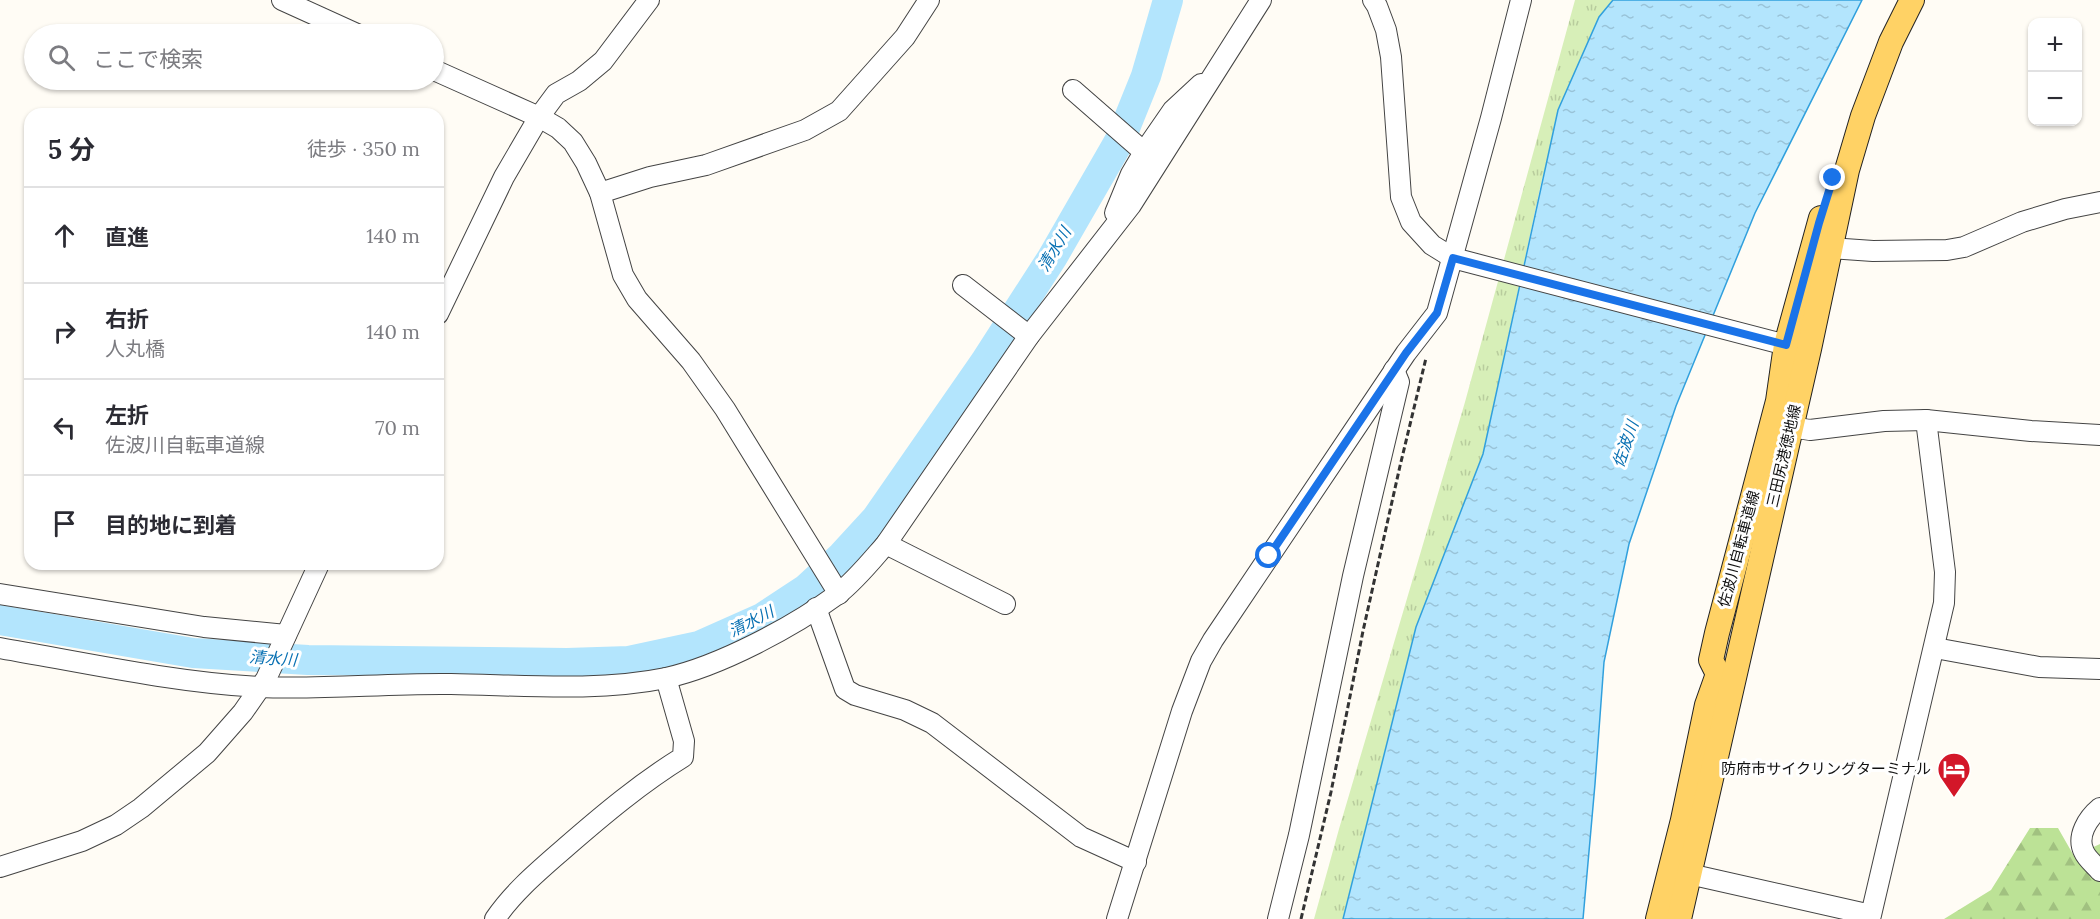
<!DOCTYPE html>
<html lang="ja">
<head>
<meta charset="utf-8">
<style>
	:root { --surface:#fff; --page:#f7f7f7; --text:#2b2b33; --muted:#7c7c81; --line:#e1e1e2 }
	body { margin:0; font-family:Lora,"Noto Sans JP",serif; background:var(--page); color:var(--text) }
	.controls { position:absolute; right:18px; top:18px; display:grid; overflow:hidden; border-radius:12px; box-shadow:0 2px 4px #0004 }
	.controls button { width:54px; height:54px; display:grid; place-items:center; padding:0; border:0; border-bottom:2px solid var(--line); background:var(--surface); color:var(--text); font:30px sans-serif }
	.stop { position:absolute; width:18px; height:18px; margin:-14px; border:4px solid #1a73e8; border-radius:50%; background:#fff }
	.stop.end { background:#1a73e8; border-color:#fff; box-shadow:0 2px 6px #0008 }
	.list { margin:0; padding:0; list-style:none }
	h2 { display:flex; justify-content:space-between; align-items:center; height:78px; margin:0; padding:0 24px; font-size:26px }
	h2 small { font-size:20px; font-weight:400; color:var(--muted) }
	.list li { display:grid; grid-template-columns:39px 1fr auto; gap:18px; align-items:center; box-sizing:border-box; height:96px; padding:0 24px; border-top:2px solid var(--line) }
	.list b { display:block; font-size:22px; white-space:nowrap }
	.list p { margin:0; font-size:20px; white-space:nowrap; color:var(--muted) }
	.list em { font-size:20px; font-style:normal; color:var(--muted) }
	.icon { flex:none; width:33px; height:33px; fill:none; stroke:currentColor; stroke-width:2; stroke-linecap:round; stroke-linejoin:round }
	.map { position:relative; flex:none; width:2100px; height:919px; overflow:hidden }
	.search { position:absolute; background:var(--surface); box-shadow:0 2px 4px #0004; left:24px; top:24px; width:420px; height:66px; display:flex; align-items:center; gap:15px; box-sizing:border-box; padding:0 21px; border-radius:33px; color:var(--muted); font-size:22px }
	.panel { position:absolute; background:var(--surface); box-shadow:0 2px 4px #0004; left:24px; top:108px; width:420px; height:462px; border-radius:18px }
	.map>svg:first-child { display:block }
	.grass { fill:url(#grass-tufts) }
	.forest { fill:url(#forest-firs) }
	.water { fill:url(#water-ripples); stroke:#31a0dd; stroke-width:1.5 }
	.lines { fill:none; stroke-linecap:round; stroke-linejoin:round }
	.river { stroke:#b3e5fd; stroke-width:30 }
	.minor-casing { stroke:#444; stroke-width:22 }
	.major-casing { stroke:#222; stroke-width:26 }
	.path { stroke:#333; stroke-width:3; stroke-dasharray:6 3; stroke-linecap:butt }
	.minor { stroke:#fff; stroke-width:20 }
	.major { stroke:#ffd265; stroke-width:24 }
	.route { stroke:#1a73e8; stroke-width:8 }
	.labels { text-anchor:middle; stroke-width:6; stroke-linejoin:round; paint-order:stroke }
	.street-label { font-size:15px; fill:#111; stroke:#fff }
	.poi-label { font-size:15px; fill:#111; stroke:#fff; text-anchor:end }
	.water-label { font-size:16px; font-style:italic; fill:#0971b3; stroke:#fff }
</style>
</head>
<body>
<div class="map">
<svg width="2100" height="919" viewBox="0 0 2100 919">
	<defs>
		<pattern id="grass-tufts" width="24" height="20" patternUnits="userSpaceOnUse" patternTransform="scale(1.5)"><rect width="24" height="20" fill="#d7efb8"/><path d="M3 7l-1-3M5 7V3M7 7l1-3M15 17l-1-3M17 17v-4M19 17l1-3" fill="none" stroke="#b8cc9d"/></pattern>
		<pattern id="forest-firs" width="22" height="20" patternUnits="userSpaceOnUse" patternTransform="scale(1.5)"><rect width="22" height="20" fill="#bce296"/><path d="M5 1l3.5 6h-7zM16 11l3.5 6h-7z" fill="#a1c180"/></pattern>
		<pattern id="water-ripples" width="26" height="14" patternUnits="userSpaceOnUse" patternTransform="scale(1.5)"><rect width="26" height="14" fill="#b3e5fd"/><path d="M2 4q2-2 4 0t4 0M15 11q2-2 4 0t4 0" fill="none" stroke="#99c3d8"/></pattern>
	</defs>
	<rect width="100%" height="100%" fill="#fffcf5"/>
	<path class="grass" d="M1575,0h38l-14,17 -57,162 -59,275 -67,173 -73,292h-29l25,-90 126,-427z"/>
	<path class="forest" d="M2030,828h28l16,28 26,-12v75h-156l47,-29z"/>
	<path class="water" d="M1613,0h249l-107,213 -79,193 -47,138 -25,118 -9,122 -12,135h-240l73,-292 67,-173 75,-344 41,-93z"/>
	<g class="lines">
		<path class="river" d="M0,620l193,33 115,7 259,3 62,-2 70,-15 63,-28 44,-29 36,-33 34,-37 109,-157 67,-104 69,-120 25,-62 22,-76"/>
		<defs>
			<g id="minor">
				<path d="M282,0l75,34"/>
				<path d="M1373,0l4,6 9,24 5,27 10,140 10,25 21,23 21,13 333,87"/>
				<path d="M434,70l105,47 19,11 15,14 13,21 14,30 23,82 14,24 54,62 34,48 114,185"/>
				<path d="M1073,90l71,62"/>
				<path d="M600,193l50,-16 56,-12 99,-35 34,-19 66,-74 24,-37"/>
				<path d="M1115,213l16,-39 13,-22 29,-42 28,-26"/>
				<path d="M1830,248l43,3 74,-1 17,-3 58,-25 43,-13 35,-7"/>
				<path d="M963,285l66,51"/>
				<path d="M438,314l66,-137 35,-60 17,-23 23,-13 24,-20 46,-61"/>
				<path d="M1791,427l19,3 74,-9 42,-1 105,11 69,4"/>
				<path d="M886,544l119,60"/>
				<path d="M0,594l204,33 82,8"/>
				<path d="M816,608l29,81 10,6 50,15 27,13 149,114 55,25"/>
				<path d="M0,648c86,15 172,34 259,39 64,3 128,-4 192,-3 69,1 147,8 215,-6 54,-12 127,-51 172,-84 18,-14 33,-33 48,-50l143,-208 102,-131 130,-205"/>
				<path d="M1935,648l104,19 61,2"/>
				<path d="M2100,808c-12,10 -24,28 -16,44 3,7 11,13 16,19"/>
				<path d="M0,867l82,-26 34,-16 25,-17 66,-55 36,-41 23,-33 53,-115"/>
				<path d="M1689,874l182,41 73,-312 1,-31 -19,-152"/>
				<path d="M495,919c19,-28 46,-50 71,-72 38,-33 75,-64 117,-90l1,-16 -18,-63"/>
				<path d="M1117,919l65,-208 19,-50 12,-21 193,-287 31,-40 54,-195 30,-118"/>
				<path d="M1278,919l21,-84 54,-259 46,-194 -5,-12"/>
			</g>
			<g id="major">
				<path d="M1658,919l25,-99 24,-115 11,-31 -7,-14 6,-27 61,-232 8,-56 35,-127"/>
				<path d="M1679,919l130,-570 38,-179 16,-54 28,-74 21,-42"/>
			</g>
		</defs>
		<use href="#minor" class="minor-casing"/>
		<use href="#major" class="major-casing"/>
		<path class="path" d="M1301,919l30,-127 32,-161 37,-165 26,-108"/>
		<use href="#minor" class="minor"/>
		<use href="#major" class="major"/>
	</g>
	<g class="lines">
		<path class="route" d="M1269,556l137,-203 31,-40 16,-55 333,87 33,-122 14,-45"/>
	</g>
	<defs>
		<symbol id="hotel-pin" viewBox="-11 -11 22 30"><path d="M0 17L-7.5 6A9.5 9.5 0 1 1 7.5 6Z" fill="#d31729" stroke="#fff"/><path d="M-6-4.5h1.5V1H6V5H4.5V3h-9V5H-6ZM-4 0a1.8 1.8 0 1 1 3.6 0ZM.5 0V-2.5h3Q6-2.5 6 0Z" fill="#fff"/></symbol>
	</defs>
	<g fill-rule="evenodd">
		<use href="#hotel-pin" x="1935" y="750" width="38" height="52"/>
	</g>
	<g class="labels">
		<g class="street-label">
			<text transform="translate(1784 456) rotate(-77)" y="5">三田尻港徳地線</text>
			<text transform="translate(1739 549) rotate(-75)" y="5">佐波川自転車道線</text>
		</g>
		<g class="poi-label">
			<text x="1931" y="774">防府市サイクリングターミナル</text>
		</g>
		<g class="water-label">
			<text transform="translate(1054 249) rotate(-59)" y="6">清水川</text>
			<text transform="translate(1625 444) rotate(-71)" y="6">佐波川</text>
			<text transform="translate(751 621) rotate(-27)" y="6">清水川</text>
			<text transform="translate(273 658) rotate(4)" y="6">清水川</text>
		</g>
	</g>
</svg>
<div class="controls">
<button>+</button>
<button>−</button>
</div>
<div class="stop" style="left:1269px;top:556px"></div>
<div class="stop end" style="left:1833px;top:178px"></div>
<div class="search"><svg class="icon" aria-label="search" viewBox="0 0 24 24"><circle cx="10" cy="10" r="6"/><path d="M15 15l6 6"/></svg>ここで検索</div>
<section class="panel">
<h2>5 分<small>徒歩 · 350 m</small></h2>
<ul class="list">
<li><svg class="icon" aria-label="ahead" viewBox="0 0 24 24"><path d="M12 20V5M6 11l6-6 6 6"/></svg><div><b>直進</b></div><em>140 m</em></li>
<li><svg class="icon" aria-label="right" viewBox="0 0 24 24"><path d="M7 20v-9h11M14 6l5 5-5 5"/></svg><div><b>右折</b><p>人丸橋</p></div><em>140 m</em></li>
<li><svg class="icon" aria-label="left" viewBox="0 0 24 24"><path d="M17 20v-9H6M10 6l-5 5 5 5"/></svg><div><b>左折</b><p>佐波川自転車道線</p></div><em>70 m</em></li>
<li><svg class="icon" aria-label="arrive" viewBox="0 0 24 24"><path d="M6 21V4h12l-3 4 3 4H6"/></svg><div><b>目的地に到着</b></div></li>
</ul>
</section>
</div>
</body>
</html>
